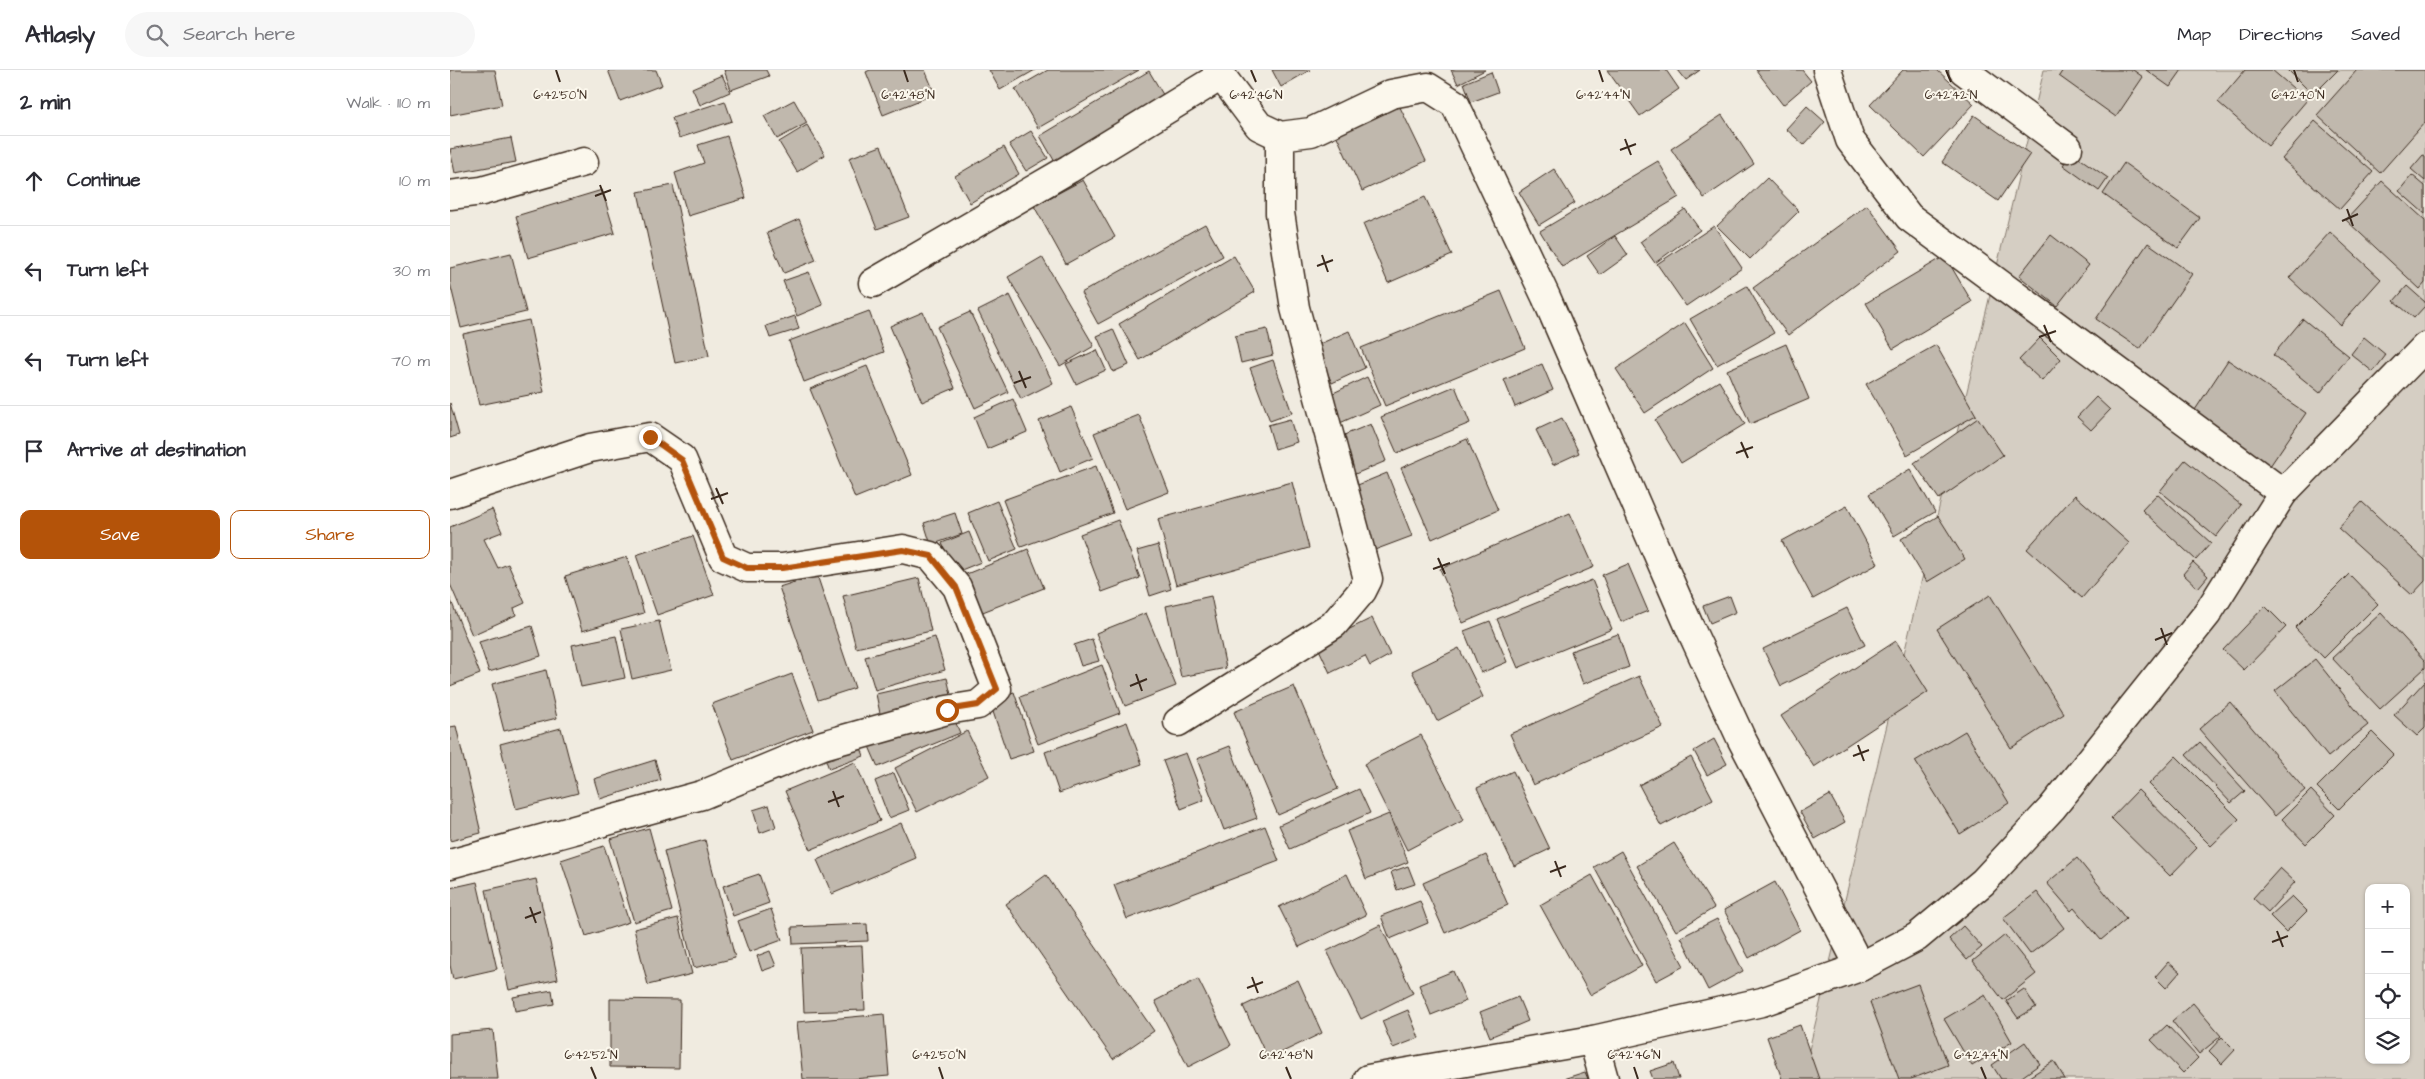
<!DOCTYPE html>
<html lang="en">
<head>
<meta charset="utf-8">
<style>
	:root { --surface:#fff; --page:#f7f7f7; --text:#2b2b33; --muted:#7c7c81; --line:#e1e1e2; --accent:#b45309 }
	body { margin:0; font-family:"Architects Daughter",sans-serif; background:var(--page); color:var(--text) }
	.controls { position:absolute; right:15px; bottom:15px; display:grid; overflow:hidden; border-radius:10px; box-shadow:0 1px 4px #0004 }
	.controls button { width:45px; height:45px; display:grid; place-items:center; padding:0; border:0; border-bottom:1px solid var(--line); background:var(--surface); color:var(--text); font:25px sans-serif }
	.stop { position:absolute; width:15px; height:15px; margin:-11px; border:4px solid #b45309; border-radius:50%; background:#fff }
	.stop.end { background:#b45309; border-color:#fff; box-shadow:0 1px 5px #0008 }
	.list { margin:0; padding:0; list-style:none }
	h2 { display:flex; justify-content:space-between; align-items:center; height:65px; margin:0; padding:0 20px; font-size:21px }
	h2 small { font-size:16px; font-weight:400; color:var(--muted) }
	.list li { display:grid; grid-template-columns:32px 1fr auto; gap:15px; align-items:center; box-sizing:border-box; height:90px; padding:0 20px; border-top:1px solid var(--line) }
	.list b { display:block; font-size:19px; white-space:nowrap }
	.list em { font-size:16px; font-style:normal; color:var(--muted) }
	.actions { display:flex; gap:10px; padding:15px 20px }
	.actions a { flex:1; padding:11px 0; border:1px solid var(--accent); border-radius:10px; text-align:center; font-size:18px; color:var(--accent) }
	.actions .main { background:var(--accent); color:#fff }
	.icon { flex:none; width:28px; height:28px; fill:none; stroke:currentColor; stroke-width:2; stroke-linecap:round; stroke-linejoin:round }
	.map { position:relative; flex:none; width:1975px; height:1009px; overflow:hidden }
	header { display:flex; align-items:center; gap:30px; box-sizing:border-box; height:70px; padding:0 25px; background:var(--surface); border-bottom:1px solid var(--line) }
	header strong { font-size:24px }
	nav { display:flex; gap:28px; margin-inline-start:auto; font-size:18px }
	.search { width:350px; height:45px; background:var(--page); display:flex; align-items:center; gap:12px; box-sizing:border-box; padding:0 18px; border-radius:28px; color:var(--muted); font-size:19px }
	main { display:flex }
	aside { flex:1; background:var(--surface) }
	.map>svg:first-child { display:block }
	.green { fill:#d5cec3; stroke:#887c70; fill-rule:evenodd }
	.building { fill:#c0b8ad; stroke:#3b2a1e }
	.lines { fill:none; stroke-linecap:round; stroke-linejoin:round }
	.street-casing { stroke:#3b2a1e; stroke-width:31 }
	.street { stroke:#fbf7ec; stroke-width:28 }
	.route { stroke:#b45309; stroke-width:6 }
	.ticks { fill:none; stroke:#3b2a1e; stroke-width:2 }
	.ticks-label { font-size:12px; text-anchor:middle; fill:#3b2a1e; stroke:#fbf7ec; stroke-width:4; stroke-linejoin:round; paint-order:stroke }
</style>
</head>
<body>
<header>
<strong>Atlasly</strong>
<div class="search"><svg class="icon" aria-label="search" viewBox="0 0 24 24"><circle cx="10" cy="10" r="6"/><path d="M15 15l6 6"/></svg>Search here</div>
<nav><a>Map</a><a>Directions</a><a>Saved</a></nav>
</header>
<main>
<aside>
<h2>2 min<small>Walk · 110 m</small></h2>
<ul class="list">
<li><svg class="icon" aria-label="ahead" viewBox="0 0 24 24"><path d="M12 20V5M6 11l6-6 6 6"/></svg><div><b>Continue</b></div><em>10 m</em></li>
<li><svg class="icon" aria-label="left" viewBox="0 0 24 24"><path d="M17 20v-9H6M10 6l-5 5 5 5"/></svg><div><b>Turn left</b></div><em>30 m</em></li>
<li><svg class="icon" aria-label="left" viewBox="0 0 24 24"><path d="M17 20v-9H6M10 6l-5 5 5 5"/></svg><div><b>Turn left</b></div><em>70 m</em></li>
<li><svg class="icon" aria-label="arrive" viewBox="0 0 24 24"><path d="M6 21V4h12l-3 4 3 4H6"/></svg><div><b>Arrive at destination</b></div></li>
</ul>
<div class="actions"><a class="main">Save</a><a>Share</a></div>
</aside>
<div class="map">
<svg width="1975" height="1009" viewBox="0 0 1975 1009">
	<rect width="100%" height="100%" fill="#f0ebe0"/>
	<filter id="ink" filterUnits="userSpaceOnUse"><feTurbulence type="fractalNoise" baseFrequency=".02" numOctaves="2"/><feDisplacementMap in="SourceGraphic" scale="10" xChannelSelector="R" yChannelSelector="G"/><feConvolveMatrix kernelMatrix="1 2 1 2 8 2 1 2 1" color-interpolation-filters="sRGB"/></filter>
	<g filter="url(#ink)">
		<path class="green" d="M1594,0h381v1009h-623zM1919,818h37v172h-37z"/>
		<g class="building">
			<path d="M0,0h45l7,35 -52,10z"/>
			<path d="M158,0h48l6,15 -42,16z"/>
			<path d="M274,0h42l3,6 -38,14z"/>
			<path d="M420,0h55l10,24 -52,21 -17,-43z"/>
			<path d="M539,0h46l-35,20z"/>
			<path d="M598,0h91l-101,58 -23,-39z"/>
			<path d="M822,0h38l-29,17z"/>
			<path d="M1001,0h34l-27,14z"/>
			<path d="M1157,0h59l13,19 -39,27z"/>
			<path d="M1228,0h22l-14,10z"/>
			<path d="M1306,0h46l9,11 -28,24z"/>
			<path d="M1453,0h34l37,34 -50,53 -54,-52z"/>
			<path d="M1613,0h70l10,7 -27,40 -57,-41z"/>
			<path d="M1696,0h36l-12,17z"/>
			<path d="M1795,0h27l35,30 -39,46 -50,-44z"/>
			<path d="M1838,0h50l-25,25z"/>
			<path d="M1907,0h68v52l-45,51 -63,-58z"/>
			<path d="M699,1l16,27 -110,64 -15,-26z"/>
			<path d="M1041,2l7,20 -27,10 -7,-19z"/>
			<path d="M272,5l8,17 -30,13 -8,-17z"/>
			<path d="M344,30l13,23 -30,16 -13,-23z"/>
			<path d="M275,31l7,20 -53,17 -7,-20z"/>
			<path d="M947,31l29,60 -64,30 -28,-61z"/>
			<path d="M1357,36l18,16 -21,23 -18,-16z"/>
			<path d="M1272,45l32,49 -50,34 -33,-49z"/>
			<path d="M1524,45l56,39 -32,47 -56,-39z"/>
			<path d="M1865,51l58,51 -33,37 -58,-50z"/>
			<path d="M357,55l18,30 -28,17 -18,-30z"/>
			<path d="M581,61l17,27 -22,13 -17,-27z"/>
			<path d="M277,66l19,62 -58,18 -13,-43 29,-10 -6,-18z"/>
			<path d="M61,68l5,24 -61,11 -5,-24z"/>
			<path d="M431,76l28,71 -32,12 -28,-71z"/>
			<path d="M554,77l15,27 -49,29 -15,-27z"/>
			<path d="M1622,83l36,25 -9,13 -36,-26z"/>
			<path d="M1973,85l2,1v25l-14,-12z"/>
			<path d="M1208,91l21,36 -117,70 -22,-36z"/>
			<path d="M1674,93l76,55 -22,30 -75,-54z"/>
			<path d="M1104,99l21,34 -36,22 -20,-33z"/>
			<path d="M1962,105l13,11v28l-26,-23z"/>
			<path d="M1317,108l32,33 -49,48 -33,-33z"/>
			<path d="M633,110l32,57 -49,27 -32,-58z"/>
			<path d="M1932,111l43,39v63l-5,6 -74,-69z"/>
			<path d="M223,115l36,171 -34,7 -37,-171z"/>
			<path d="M152,120l13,43 -87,25 -12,-42z"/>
			<path d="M975,127l27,58 -64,28 -25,-59z"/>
			<path d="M1417,135l34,46 -113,84 -35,-47z"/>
			<path d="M1235,139l15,21 -45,33 -15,-21z"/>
			<path d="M349,149l17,41 -32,13 -17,-40z"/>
			<path d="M755,154l18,32 -125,68 -17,-31z"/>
			<path d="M1264,156l28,42 -56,38 -29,-42z"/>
			<path d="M1880,162l51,47 -41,46 -51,-47z"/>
			<path d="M1601,165l38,30 -32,41 -38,-30z"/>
			<path d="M1165,166l13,19 -28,20 -13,-19z"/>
			<path d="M1698,173l44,31 -52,75 -44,-30z"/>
			<path d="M61,183l15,59 -65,16 -11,-45v-15z"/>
			<path d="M784,186l21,36 -115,68 -21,-36z"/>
			<path d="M1495,186l27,46 -79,47 -27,-46z"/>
			<path d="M592,187l52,89 -34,20 -52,-89z"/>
			<path d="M359,202l14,33 -26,11 -14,-35z"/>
			<path d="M1297,216l27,47 -57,32 -27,-46z"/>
			<path d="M1957,216l18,16v4l-11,12 -20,-17z"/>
			<path d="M1051,221l24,57 -140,58 -24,-58z"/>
			<path d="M560,225l43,88 -32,16 -43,-88z"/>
			<path d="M419,241l15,41 -80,30 -15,-41z"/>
			<path d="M473,242l32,76 -33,14 -32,-76z"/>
			<path d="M520,242l38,80 -33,16 -38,-81z"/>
			<path d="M345,246l4,13 -29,9 -4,-12z"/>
			<path d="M1853,249l46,37 -29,37 -47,-38z"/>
			<path d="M79,250l15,72 -65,13 -16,-71z"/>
			<path d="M1235,253l28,45 -68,45 -29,-44z"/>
			<path d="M663,259l16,36 -16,7 -16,-36z"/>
			<path d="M817,259l6,26 -32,8 -6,-27z"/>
			<path d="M899,261l16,37 -33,15 -17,-37z"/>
			<path d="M1914,267l22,18 -13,17 -22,-18z"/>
			<path d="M1590,268l21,21 -19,22 -23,-21z"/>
			<path d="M1336,274l23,55 -59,25 -23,-54z"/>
			<path d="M1486,275l40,70 -69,40 -41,-71z"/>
			<path d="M647,280l9,20 -30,14 -10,-20z"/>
			<path d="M823,290l19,53 -22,8 -20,-53z"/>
			<path d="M1778,290l78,53 -36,53 -77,-53z"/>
			<path d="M1092,294l11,26 -38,17 -11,-27z"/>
			<path d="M417,296l45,109 -57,23 -45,-109z"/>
			<path d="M917,307l13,28 -40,18 -13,-27z"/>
			<path d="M1269,311l26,43 -64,39 -26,-43z"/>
			<path d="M1005,316l15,37 -73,30 -16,-36z"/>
			<path d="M1646,327l14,13 -19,20 -14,-13z"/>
			<path d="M563,329l14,33 -40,17 -13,-32z"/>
			<path d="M0,333l9,32 -9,3z"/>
			<path d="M621,337l22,51 -33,14 -21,-51z"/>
			<path d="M689,345l30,77 -44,17 -31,-76z"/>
			<path d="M1112,348l17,35 -26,12 -17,-35z"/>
			<path d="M1528,348l25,37 -64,44 -25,-36z"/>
			<path d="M840,349l7,23 -22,7 -7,-24z"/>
			<path d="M921,354l15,37 -38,16 -16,-37z"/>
			<path d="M1017,369l31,71 -66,29 -31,-71z"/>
			<path d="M1735,390l56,45 -25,32 -56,-46z"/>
			<path d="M646,396l17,47 -92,34 -18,-47z"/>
			<path d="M1460,399l25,43 -41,24 -25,-42z"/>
			<path d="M937,403l25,63 -40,15 -24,-62z"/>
			<path d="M842,412l17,66 -133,37 -18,-66z"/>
			<path d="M1707,424l54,49 -15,17 -54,-50z"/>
			<path d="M1625,425l54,48 -47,55 -55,-49z"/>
			<path d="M547,431l20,48 -29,12 -20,-48z"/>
			<path d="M1912,432l63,58v21l-13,14 -74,-67z"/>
			<path d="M1397,436l31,58 -65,35 -31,-58z"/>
			<path d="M42,439l10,23 -18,7 14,29 10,-4 17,39 -11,5 2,7 -44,20 -22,-51v-57z"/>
			<path d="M505,443l7,21 -31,11 -7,-22z"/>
			<path d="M1120,443l24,54 -131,56 -23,-54z"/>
			<path d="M1488,446l27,43 -38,23 -26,-43z"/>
			<path d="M668,450l22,58 -38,14 -22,-58z"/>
			<path d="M519,462l12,30 -27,11 -12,-30z"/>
			<path d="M243,466l21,59 -57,20 -21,-60z"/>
			<path d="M708,475l13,44 -21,7 -13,-45z"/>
			<path d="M578,479l16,39 -69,27 -16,-38z"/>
			<path d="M177,487l17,56 -62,18 -17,-55z"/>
			<path d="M1743,492l15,14 -10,12 -15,-14z"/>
			<path d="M1178,494l20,47 -27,11 -19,-47z"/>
			<path d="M1899,504l29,30 -54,54 -29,-30z"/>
			<path d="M367,505l38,113 -37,12 -39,-113z"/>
			<path d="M469,508l12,53 -75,17 -13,-52z"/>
			<path d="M1142,510l20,49 -94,39 -21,-49z"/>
			<path d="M1540,525l74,119 -53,34 -74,-119z"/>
			<path d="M761,526l15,72 -45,9 -15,-71z"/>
			<path d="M1280,526l6,16 -26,11 -7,-17z"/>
			<path d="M0,528l30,76 -30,12z"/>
			<path d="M1815,536l21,21 -42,43 -21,-20z"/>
			<path d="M1397,538l18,37 -84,41 -18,-37z"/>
			<path d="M696,543l30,73 -51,20 -29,-73z"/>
			<path d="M1931,543l44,48v7l-45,41 -48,-51z"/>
			<path d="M922,548l18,37 -20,11 -5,-10 -35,17 -13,-28z"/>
			<path d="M209,551l12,49 -39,9 -11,-50z"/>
			<path d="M1040,551l17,41 -26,11 -17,-42z"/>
			<path d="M82,556l9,30 -52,16 -10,-30z"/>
			<path d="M1168,564l11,33 -46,17 -12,-33z"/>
			<path d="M166,566l9,42 -44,9 -9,-42z"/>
			<path d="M485,567l10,33 -70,20 -10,-33z"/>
			<path d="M642,569l7,22 -18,5 -7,-21z"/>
			<path d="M1446,571l32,51 -114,75 -33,-51z"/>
			<path d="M1009,578l24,49 -46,24 -25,-50z"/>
			<path d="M1865,589l53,66 -40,32 -53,-66z"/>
			<path d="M652,595l18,48 -82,31 -18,-47z"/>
			<path d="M96,600l11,48 -53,13 -12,-47z"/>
			<path d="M342,604l21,56 -80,30 -21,-56z"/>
			<path d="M1189,606l24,51 -130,58 -23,-51z"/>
			<path d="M497,608l7,29 -72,16 -6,-29z"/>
			<path d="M1975,611v47l-8,8 -23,-21z"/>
			<path d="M844,616l44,103 -60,26 -44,-103z"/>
			<path d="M564,622l20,59 -25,8 -20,-59z"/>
			<path d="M1780,632l75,88 -30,26 -76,-87z"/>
			<path d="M501,641l9,22 -82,34 -10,-23z"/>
			<path d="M677,652l15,42 -83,29 -14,-41z"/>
			<path d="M6,656l25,107 -31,8v-114z"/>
			<path d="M111,658l17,65 -62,16 -16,-65z"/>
			<path d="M517,661l22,45 -72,36 -22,-44z"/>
			<path d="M1515,661l44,72 -49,31 -45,-73z"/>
			<path d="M1922,662l22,22 -55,55 -22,-22z"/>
			<path d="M971,665l43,85 -57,30 -43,-86z"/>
			<path d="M1264,669l13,25 -20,11 -13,-24z"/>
			<path d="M409,672l5,14 -35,13 -5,-14z"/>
			<path d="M1750,672l45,49 -14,12 -45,-48z"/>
			<path d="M780,676l27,72 -33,12 -27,-71z"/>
			<path d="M736,683l18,47 -23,9 -18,-48z"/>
			<path d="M1726,686l63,63 -28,27 -62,-62z"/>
			<path d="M1241,687l22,42 -52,27 -22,-41z"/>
			<path d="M205,690l6,20 -61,19 -6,-20z"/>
			<path d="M405,692l25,59 -70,29 -25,-59z"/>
			<path d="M1063,701l37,78 -36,17 -37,-78z"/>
			<path d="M444,703l15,37 -20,8 -14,-37z"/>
			<path d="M909,719l11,24 -80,36 -11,-24z"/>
			<path d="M1688,720l59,58 -27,28 -59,-58z"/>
			<path d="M1861,720l24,25 -29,29 -24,-25z"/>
			<path d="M1380,725l15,27 -30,17 -15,-27z"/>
			<path d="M319,735l7,22 -16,6 -7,-23z"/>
			<path d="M939,744l19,48 -42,17 -19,-48z"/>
			<path d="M451,753l15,35 -84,36 -15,-34z"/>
			<path d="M815,756l14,35 -152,58 -13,-34z"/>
			<path d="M199,758l23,83 -38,11 -24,-83z"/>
			<path d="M255,770l30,118 -41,10 -30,-117z"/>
			<path d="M1224,773l40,65 -38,23 -39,-65z"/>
			<path d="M154,776l25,76 -43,14 -25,-76z"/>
			<path d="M1171,781l63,115 -28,15 -62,-114z"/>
			<path d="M1036,785l22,50 -63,28 -22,-50z"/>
			<path d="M1627,788l49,61 -25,21 -27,-32 -3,3 -24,-28z"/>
			<path d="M958,796l7,18 -18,6 -6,-18z"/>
			<path d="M1830,798l15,14 -27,30 -15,-14z"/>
			<path d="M309,804l10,29 -36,13 -10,-30z"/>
			<path d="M897,804l19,41 -67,32 -20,-40z"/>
			<path d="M596,805l108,156 -41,28 -107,-155z"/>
			<path d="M1142,805l50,91 -52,29 -50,-90z"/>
			<path d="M86,809l22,100 -49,11 -23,-100z"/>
			<path d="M27,812l20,87 -44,10 -3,-14v-77z"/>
			<path d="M1325,812l25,48 -51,28 -25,-48z"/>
			<path d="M1587,822l27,36 -34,26 -27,-36z"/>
			<path d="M1842,826l15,15 -21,21 -16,-16z"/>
			<path d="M970,831l8,22 -38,16 -9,-23z"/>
			<path d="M321,839l11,31 -33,12 -11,-31z"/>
			<path d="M228,848l14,56 -44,11 -14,-56z"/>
			<path d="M1267,849l26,52 -35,19 -27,-53z"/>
			<path d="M417,854l1,17 -75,3 -1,-17z"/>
			<path d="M930,855l33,68 -52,26 -34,-68z"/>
			<path d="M1513,856l19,21 -15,13 -18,-21z"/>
			<path d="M1555,865l31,39 -33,26 -30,-39z"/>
			<path d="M412,876l3,64 -61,2 -3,-64z"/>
			<path d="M320,881l6,15 -14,5 -5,-15z"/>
			<path d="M1718,892l12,10 -14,16 -11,-11z"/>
			<path d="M1003,901l13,30 -35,14 -12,-30z"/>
			<path d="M748,909l33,66 -43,22 -33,-66z"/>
			<path d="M848,910l24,53 -54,26 -25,-53z"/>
			<path d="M1468,914l30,81 -37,14h-12l-29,-77z"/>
			<path d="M1574,919l12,18 -18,11 -12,-17z"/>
			<path d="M102,920l2,14 -39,7 -2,-14z"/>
			<path d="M1535,925l27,47 -40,24 -28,-47z"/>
			<path d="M1068,927l10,24 -38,16 -10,-25z"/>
			<path d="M160,929l70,1 -1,68 -69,-1z"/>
			<path d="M1743,933l28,33 -22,18 -27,-33z"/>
			<path d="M958,940l11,28 -26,10 -11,-27z"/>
			<path d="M434,944l5,62 -36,3h-50l-6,-57z"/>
			<path d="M1350,955l19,54h-37l-15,-42z"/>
			<path d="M1717,955l31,33 -15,15 -32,-33z"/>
			<path d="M43,960l5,49h-48v-45z"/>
			<path d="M1772,967l13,13 -13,14 -13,-13z"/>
			<path d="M1575,972l15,22 -21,15h-18l-9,-14z"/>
			<path d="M1604,991l11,18h-39z"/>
			<path d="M1224,993l5,16h-26l-3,-8z"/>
			<path d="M1135,1002l3,7h-25z"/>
		</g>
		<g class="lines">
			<defs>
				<g id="street">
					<path d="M767,0l42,56 21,10 31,-4 80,-38 37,-7 27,17 91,193 144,331 51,110 119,229"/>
					<path d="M1377,0l23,70 59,77 374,276"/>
					<path d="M1513,0l105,78"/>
					<path d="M0,125l32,-4 102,-29"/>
					<path d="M423,213l196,-114 152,-93"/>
					<path d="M0,424l140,-46 60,-11 32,22 41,98 24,11h35l121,-19 28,7 26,31 40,102 -19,16 -31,5 -124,35 -121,50 -252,69"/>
					<path d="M728,652l156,-98 28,-33 6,-12 -73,-271 -15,-95v-77"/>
					<path d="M1143,970l11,39"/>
					<path d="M918,1009l225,-39 169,-38 98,-35 57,-30 66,-55 69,-74 155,-194 76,-121 142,-146"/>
				</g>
			</defs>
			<use href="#street" class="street-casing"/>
			<use href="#street" class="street"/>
		</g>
	</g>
	<g class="lines" filter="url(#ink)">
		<path class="route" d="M200,367l32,23 41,97 24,11h35l121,-18 28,6 25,31 41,102 -19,16 -31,5"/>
	</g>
	<path class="ticks" d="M106,0l4,12M454,0l4,12M801,0l5,12M1149,0l4,12M1496,0l5,12M1844,0l4,12M1175,69l6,16M1170,80l16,-6M150,115l6,16M145,126l16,-6M1897,139l6,17M1892,151l16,-7M872,185l6,17M867,196l16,-6M1594,255l7,17M1589,267l17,-6M569,301l7,17M564,313l17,-6M1291,372l7,16M1286,383l17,-6M266,418l7,16M261,429l17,-6M988,488l7,16M983,499l17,-6M1711,558l6,17M1705,570l17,-7M686,604l6,17M680,616l17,-7M1408,675l6,16M1403,686l16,-6M383,721l6,16M378,732l16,-6M1105,791l6,16M1100,802l16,-6M80,837l6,16M75,848l16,-6M1827,861l6,16M1822,872l16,-6M802,907l6,16M797,918l16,-6M141,997l5,12M489,997l4,12M836,997l5,12M1184,997l4,12M1531,997l5,12"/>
	<g class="ticks-label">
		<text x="1848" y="29">6°42'40"N</text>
		<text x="110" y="29">6°42'50"N</text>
		<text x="458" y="29">6°42'48"N</text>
		<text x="806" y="29">6°42'46"N</text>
		<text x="1153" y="29">6°42'44"N</text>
		<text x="1501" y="29">6°42'42"N</text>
		<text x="141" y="989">6°42'52"N</text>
		<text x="489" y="989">6°42'50"N</text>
		<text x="836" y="989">6°42'48"N</text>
		<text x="1184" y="989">6°42'46"N</text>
		<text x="1531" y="989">6°42'44"N</text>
	</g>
</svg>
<div class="controls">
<button>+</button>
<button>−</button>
<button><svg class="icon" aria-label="locate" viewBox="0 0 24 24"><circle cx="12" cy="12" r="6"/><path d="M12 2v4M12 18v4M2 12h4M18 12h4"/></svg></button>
<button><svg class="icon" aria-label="layers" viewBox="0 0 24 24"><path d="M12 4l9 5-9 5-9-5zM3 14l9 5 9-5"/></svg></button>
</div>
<div class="stop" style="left:497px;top:640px"></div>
<div class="stop end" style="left:200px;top:367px"></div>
</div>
</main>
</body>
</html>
